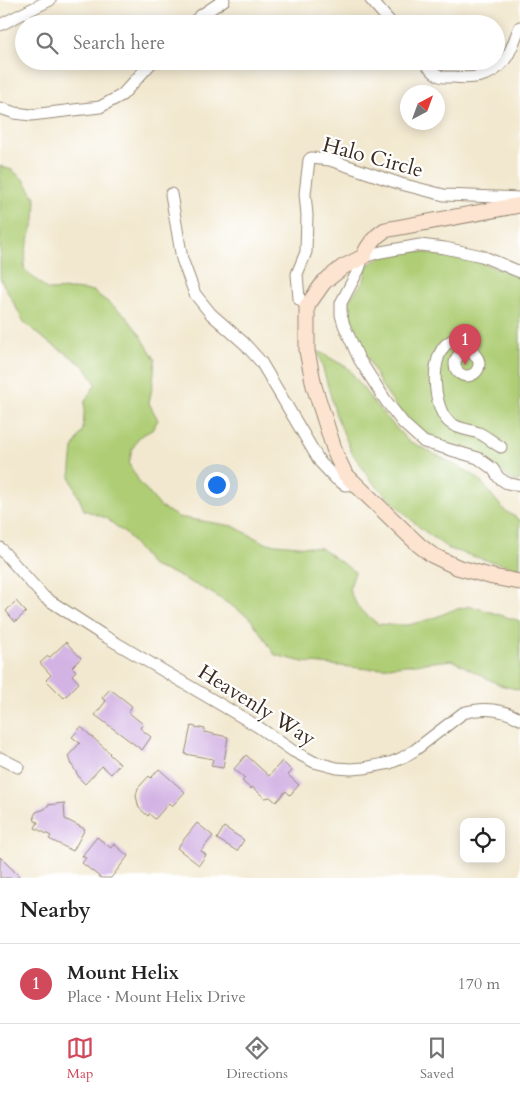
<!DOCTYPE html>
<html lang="en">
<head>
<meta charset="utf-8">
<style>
	:root { --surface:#fff; --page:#f2f2f2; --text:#222; --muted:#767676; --line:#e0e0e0; --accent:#d1495b }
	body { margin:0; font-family:Cardo,serif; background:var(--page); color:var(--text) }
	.controls { position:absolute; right:15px; bottom:15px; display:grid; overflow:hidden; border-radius:10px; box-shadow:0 2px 12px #0003 }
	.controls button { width:45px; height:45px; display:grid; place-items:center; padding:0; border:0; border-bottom:1px solid var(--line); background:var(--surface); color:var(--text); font:25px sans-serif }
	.compass { position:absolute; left:400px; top:85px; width:45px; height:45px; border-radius:50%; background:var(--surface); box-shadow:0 2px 12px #0003; rotate:41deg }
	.you { position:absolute; left:216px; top:484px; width:18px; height:18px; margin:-12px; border:4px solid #fff; border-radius:50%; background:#1a73e8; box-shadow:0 0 0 8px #1a73e833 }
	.badge { display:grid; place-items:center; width:32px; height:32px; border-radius:50%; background:var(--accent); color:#fff; font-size:16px; font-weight:700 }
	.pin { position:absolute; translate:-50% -41px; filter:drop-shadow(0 1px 2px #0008) }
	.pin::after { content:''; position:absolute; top:26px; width:18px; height:15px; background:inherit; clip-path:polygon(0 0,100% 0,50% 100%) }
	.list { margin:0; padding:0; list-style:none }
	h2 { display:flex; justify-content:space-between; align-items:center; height:65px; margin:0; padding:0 20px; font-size:21px }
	h2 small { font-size:16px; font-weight:400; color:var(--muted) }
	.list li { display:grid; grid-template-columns:32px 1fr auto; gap:15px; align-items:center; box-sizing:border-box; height:80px; padding:0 20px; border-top:1px solid var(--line) }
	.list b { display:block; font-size:19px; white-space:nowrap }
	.list p { margin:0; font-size:16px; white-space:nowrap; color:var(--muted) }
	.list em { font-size:16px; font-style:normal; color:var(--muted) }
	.icon { flex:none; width:28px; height:28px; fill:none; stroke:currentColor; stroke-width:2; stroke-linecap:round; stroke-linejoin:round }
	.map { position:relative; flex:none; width:520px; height:878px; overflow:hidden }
	.search { position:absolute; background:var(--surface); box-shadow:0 2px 12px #0003; left:15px; right:15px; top:15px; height:55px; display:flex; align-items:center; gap:12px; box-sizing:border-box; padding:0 18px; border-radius:28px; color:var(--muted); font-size:19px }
	.sheet { height:145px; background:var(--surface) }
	nav { display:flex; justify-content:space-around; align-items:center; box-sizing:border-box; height:70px; border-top:1px solid var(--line); background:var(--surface); font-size:14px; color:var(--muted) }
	nav a { display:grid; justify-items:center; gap:2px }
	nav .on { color:var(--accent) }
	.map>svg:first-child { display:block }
	.green { fill:#aecd75; stroke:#747c4a }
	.building { fill:#d3b3e4 }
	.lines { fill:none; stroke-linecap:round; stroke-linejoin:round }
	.street-casing { stroke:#968976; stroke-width:13 }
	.secondary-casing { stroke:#968976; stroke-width:17 }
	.street { stroke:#fff; stroke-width:11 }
	.secondary { stroke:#fde4d0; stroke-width:15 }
	.labels { text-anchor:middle; stroke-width:4.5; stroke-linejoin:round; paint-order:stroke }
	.street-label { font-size:21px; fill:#3b2a1e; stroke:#fff }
</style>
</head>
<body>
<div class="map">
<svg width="520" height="878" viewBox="0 0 520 878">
	<rect width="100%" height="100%" fill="#fff"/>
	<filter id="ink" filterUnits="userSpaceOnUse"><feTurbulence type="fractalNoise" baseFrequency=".02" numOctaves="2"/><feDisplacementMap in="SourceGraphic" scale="10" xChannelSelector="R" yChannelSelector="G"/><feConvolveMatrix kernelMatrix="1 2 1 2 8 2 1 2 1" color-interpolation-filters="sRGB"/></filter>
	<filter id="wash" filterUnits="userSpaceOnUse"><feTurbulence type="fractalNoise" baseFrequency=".0096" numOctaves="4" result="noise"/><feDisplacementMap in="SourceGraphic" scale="20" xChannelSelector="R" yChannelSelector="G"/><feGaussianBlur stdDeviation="1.12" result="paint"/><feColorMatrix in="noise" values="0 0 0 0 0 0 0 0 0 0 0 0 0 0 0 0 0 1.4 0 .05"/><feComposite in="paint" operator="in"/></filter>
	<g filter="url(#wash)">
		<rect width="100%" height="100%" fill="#f2e8cf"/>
		<g class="green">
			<path d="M0,166l12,4 12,10 12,19 -1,21 -9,29 -2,20 24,21 25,-1 20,2 32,24 14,18 16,26 -2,24 -4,20 9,17 -6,10 -13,7 -7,13 -3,14 11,19 21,24 17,10 55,9 32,17 56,5 34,24 -6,18 10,19 19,15 16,1h14l23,-6 22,-9 18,-4 49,15v69l-20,-5 -48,-25 -83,9 -66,-7 -28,-7 -12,-19 -14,-19 -39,-25 -38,-19 -20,-7 -25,-31 -21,-17 -22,-8 -14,-33 3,-28 10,-20 2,-28 11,-17 -11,-17 -19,-14 -18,-11 -24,-20 -24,-44z"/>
			<path d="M415,251l55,8 50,17v204l-4,1 -7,-3 -27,-21 -58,-20 -23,-24 -21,-30 -34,-70 3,-13 15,-19 3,-16 24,-12z"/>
			<path d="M318,351l30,17 26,35 33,37 45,23 25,14 27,33 16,10v48l-31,-7 -40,-12 -30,-22 -45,-43 -22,-31 -16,-38z"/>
		</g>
		<g id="blocks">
			<g class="building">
				<path d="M16,601l10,11 -11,10 -9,-11z"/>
				<path d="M66,642l15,16 -9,9 4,4 -4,4 7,8 -15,15 -18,-18 5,-5 -11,-12 8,-7 2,1z"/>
				<path d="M110,689l22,17 -4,6 15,12 -3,4 11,9 -9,13 -47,-35 11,-14 -4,-3z"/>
				<path d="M191,726l14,3 -1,3 24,5 -5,31 -12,-2 2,-7 -28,-5z"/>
				<path d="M81,727l29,26 -1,1 11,10 -9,10 -9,-8 -17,18 -5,-5 -8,-14h-1l-3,-9 12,-13 -8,-6z"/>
				<path d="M246,755l23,21 13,-15 10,10 -4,4 11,10 -9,10 -4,-4 -10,11 -6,-5 -5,1 -13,-11 -1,2 -9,-8 3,-3 -11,-9z"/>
				<path d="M159,769l26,23 -13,14 -3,-3 -14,16 -6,-5 -1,2 -9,-8 -3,-12 2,-8 11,-12 2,2z"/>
				<path d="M64,803l1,16 20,10 -12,22 -24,-12 2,-3 -16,-8 3,-6 -3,-1 -1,-5 2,-4 9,-3 3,-4z"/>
				<path d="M197,823l16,13 -12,15 5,4 -7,10 -22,-17z"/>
				<path d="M224,827l20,13 -7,11 -20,-12z"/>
				<path d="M97,837l14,11 3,-4 14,12 -17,22h-10l-19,-15 4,-5 -4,-2z"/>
				<path d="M0,857l21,21h-21z"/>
			</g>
		</g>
	</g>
	<g filter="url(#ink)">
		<use href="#blocks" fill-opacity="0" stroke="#968976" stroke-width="1"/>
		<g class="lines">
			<defs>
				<g id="street">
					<path d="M371,0l21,24"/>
					<path d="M191,24l9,-8 24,-16"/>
					<path d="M0,25l50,-25"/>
					<path d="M424,61c4,5 8,11 14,14 4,3 10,2 15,2 19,2 37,1 50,-15 9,-10 11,-23 17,-35"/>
					<path d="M0,108l15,5 16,2 69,-8 22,-12 31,-34"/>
					<path d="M171,194l11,65 13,35 16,20 33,29 17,19 59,100 16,17 9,6 11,-1"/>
					<path d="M520,272l-38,-16 -37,-8 -25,-3 -39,7 -18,5 -4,12 -18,34v12l3,10 15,34 27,42 18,23 20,18 54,16 15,11 6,9 8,5 13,3"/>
					<path d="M307,306l-8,-7 -2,-25 9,-22 1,-37 -2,-21 4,-34 2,-2 19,2 71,24 43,11 76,3"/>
					<circle cx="467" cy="364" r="12"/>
					<path d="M475,356c-2,-6 -6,-11 -12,-14 -5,-2 -10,-3 -14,0 -20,13 -16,63 -2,78 8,9 21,9 32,13 8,4 15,10 22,14"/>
					<path d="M0,548l44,49 57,37 156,92 36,25 21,11 23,6 14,1 13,-1 26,-5 12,-5 13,-8 48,-37c20,-6 38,-5 57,6"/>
					<path d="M0,758l18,9"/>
				</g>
				<path id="secondary" d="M520,205l-135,25c-11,7 -17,15 -22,27l-20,10 -19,15 -17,24v45l7,35 22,69 9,19 74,71 13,10 25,12 36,10 27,5"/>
			</defs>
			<use href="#street" class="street-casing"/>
			<use href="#secondary" class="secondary-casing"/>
			<use href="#street" class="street"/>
			<use href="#secondary" class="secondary"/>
		</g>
	</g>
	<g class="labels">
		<g class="street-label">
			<text transform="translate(373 157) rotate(15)" y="7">Halo Circle</text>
			<text transform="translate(257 705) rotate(32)" y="7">Heavenly Way</text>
		</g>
	</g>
</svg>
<div class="controls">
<button><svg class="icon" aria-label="locate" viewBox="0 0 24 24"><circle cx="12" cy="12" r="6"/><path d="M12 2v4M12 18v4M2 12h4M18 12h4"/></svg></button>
</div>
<svg class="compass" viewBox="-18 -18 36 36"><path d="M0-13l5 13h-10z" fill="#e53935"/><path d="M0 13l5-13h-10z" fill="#767676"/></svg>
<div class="you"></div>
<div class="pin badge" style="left:465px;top:365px">1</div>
<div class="search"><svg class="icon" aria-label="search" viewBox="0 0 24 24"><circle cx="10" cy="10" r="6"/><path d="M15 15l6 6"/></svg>Search here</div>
</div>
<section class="sheet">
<h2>Nearby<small></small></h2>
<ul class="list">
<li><span class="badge">1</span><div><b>Mount Helix</b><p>Place · Mount Helix Drive</p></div><em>170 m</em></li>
</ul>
</section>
<nav>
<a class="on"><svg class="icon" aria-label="map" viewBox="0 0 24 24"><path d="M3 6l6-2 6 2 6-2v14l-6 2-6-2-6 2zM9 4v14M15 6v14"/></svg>Map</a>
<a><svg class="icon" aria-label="directions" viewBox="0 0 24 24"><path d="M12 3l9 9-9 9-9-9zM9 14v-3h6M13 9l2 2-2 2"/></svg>Directions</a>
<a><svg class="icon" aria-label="saved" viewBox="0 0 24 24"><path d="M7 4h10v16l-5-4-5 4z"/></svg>Saved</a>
</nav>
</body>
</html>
